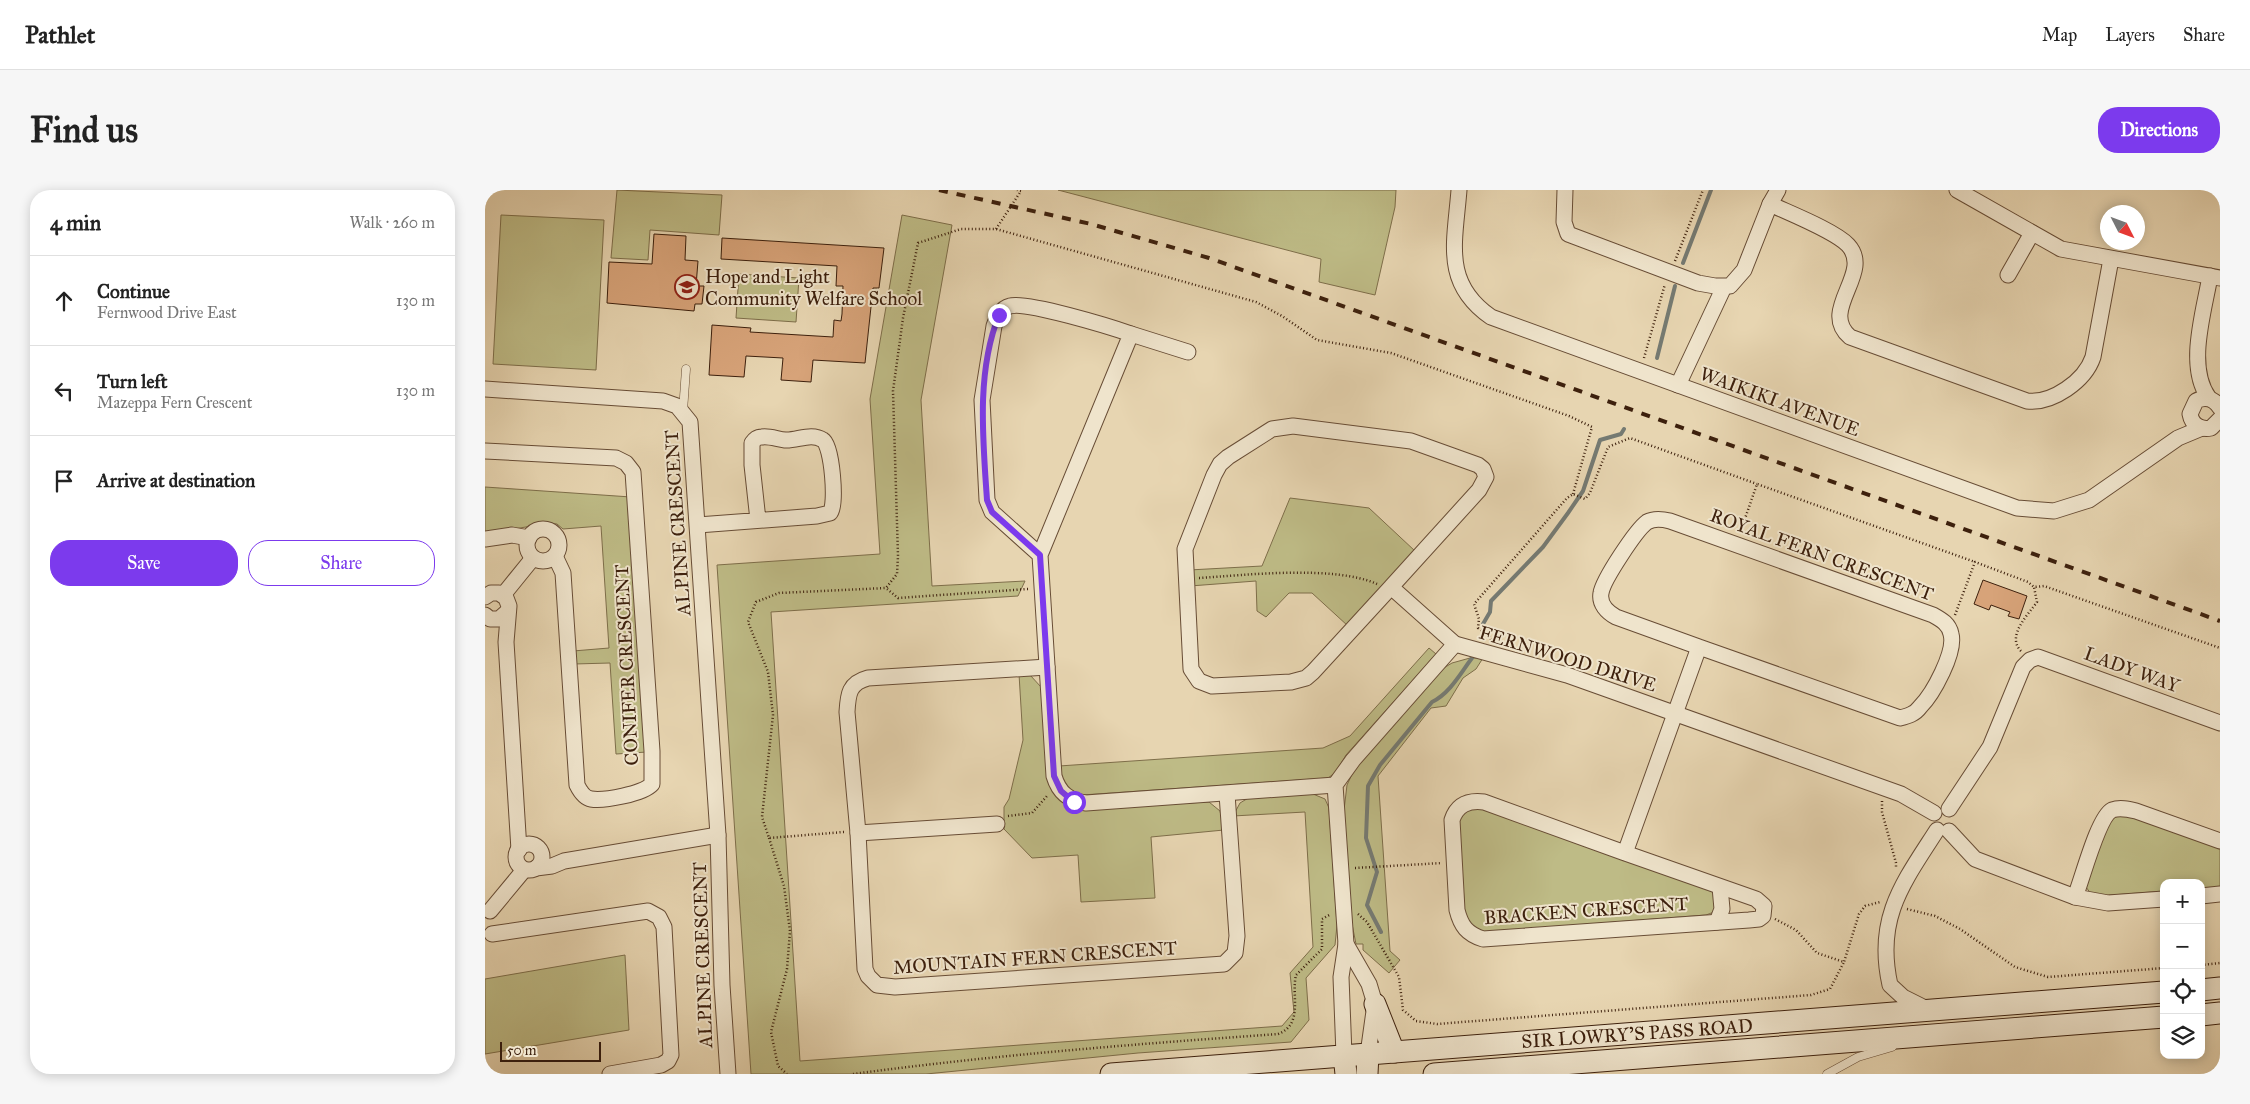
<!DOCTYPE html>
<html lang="en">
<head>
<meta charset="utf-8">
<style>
	:root { --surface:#fff; --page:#f6f6f6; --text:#222; --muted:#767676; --line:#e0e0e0; --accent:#7c3aed }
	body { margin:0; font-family:"IM FELL Great Primer",serif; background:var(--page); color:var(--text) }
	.controls { position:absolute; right:15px; bottom:15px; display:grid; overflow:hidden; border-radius:10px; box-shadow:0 2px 12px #0003 }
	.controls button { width:45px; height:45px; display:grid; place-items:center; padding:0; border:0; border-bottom:1px solid var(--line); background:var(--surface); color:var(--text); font:25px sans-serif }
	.compass { position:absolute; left:1615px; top:15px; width:45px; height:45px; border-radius:50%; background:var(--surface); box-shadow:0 2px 12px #0003; rotate:132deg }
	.scale { position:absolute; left:15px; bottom:12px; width:101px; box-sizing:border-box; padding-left:5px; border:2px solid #3d200d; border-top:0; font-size:14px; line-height:18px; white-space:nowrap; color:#3d200d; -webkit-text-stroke:4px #efe4cc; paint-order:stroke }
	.stop { position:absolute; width:15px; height:15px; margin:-11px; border:4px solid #7c3aed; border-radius:50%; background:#fff }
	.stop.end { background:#7c3aed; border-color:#fff; box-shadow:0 1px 5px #0008 }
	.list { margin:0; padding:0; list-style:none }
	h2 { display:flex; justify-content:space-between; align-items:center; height:65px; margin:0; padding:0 20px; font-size:21px }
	h2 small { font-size:16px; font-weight:400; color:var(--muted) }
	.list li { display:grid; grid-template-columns:32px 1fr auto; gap:15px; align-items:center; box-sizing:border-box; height:90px; padding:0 20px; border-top:1px solid var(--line) }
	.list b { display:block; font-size:19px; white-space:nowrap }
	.list p { margin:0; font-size:16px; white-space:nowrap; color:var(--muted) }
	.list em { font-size:16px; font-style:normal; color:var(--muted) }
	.actions { display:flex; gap:10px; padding:15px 20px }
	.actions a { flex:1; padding:11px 0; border:1px solid var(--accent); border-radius:20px; text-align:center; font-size:18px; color:var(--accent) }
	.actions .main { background:var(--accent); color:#fff }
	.icon { flex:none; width:28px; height:28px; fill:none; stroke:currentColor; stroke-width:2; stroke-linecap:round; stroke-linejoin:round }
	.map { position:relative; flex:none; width:1735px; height:884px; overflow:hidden; border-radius:20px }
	header { display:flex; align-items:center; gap:30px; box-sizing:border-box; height:70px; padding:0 25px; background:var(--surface); border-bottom:1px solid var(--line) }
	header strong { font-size:24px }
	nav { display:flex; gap:28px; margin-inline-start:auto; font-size:18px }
	.intro { display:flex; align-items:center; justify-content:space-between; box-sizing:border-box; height:120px; padding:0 30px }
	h1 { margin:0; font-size:35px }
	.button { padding:12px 22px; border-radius:20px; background:var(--accent); color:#fff; font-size:18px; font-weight:700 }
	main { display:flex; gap:30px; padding:0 30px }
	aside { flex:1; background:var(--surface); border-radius:20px; box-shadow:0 2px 12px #0003 }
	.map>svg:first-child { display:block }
	.green { fill:#bebb86; stroke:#7e6e4a }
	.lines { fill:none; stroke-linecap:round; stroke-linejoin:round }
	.stream { stroke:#757a72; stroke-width:4 }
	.building { fill:#d7a379; stroke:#3d200d }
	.lane-casing { stroke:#684d36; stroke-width:9 }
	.street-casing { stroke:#684d36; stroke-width:17 }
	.secondary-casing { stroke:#3d200d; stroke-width:23 }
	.path { stroke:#3d200d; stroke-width:2.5; stroke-dasharray:1 2.5; stroke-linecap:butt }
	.lane { stroke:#efe4cc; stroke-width:8 }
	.street { stroke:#efe4cc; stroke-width:15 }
	.secondary { stroke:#efe4cc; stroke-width:21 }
	.rail { stroke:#3d200d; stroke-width:4; stroke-dasharray:9 9; stroke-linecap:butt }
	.route { stroke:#7c3aed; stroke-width:6 }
	.labels { text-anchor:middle; stroke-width:4; stroke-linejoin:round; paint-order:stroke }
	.poi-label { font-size:19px; fill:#3d200d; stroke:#efe4cc; text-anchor:start }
	.street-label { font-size:19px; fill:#3d200d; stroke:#efe4cc }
</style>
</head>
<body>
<header>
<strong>Pathlet</strong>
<nav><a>Map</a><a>Layers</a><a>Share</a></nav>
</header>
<div class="intro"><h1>Find us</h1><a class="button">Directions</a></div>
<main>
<aside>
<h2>4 min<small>Walk · 260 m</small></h2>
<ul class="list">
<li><svg class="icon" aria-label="ahead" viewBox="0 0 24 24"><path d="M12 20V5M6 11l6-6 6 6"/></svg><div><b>Continue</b><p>Fernwood Drive East</p></div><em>130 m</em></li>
<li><svg class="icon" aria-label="left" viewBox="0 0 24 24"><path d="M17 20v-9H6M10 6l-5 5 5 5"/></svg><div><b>Turn left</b><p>Mazeppa Fern Crescent</p></div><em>130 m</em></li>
<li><svg class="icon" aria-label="arrive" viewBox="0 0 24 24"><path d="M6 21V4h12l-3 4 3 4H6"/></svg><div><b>Arrive at destination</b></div></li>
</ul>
<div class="actions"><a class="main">Save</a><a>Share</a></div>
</aside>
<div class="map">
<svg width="1735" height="884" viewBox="0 0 1735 884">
	<rect width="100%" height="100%" fill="#e7d5b1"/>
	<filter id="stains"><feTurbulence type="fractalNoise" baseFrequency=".004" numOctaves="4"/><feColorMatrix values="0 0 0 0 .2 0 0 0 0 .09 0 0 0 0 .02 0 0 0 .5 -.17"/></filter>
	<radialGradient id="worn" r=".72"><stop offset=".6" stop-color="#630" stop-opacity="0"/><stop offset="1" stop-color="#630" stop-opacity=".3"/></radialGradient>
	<g class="green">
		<path d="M132,0l105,5 -3,40 -69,-5 -2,30 -37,-2z"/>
		<path d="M573,0h338l-1,17 -20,88 -56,-13 2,-23z"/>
		<path d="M16,25l103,5 -8,150 -103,-6z"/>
		<path d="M417,25l50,10 -31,175 11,186 93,-5 -7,15 -247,16 29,449 482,-35 12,-14 -4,-39 23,-26 -8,-135 -72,4 7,-13 10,-6 63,-3 12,5 4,9 8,117 -2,20 -29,33 3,42 -18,22 -153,11 -212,21h-175l-34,-509 163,-11 -10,-155z"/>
		<path d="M254,84l60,4 -3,44 -60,-4z"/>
		<path d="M0,297l146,10 16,255 -31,2 -6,-91 -36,1 -1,-13 36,-3 -8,-122 -38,3 -6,-5 -8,-1 -64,11z"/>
		<path d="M805,308l79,10 46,43 -67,75 -36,-33h-23l-23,24 -9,-6 -1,-30 -66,5 -1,-16 73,-4z"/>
		<path d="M944,458l7,6 -90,101 -10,17 -8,6 -246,17c-16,-6 -21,-13 -23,-29l264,-18 27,-12z"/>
		<path d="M985,468h13l-7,11 -13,9 -17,28 -15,2 -53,68 12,175 10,9 -11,13 -26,-23v-6h-7l-4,-20 -8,-114 3,-25 7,-15 88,-101 10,-6z"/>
		<path d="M534,484l11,1 11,12 7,95 12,18 20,8 129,-6 11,9 4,19 -73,7 4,61 -74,4 -3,-47 -46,3 -28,-29v-22l5,-8 14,-59z"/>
		<path d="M991,616l234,83 7,6 -3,17 -8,3 -221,17 -9,-2 -11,-12 -6,-100 11,-10z"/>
		<path d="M1637,622l98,34v41l-19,2v-6h-37v8l-65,5 -8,-2 -5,-7 21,-65z"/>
		<path d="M140,765l4,75 -144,24v-75z"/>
	</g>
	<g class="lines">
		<g class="stream">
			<path d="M1198,73l28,-73"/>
			<path d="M1172,168l18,-72"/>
			<path d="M998,434l7,-12 1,-11 52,-54 25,-34 15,-22 17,-51 21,-6 3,-5"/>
			<path d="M896,742l-14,-27 10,-33 -11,-34 2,-52 12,-21 52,-63c18,-9 28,-28 40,-44"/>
		</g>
	</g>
	<g class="building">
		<path d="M169,44l32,2 -1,24 13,1 -2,25h8l-2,18h-7l-1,7 -87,-8 2,-41 43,2z"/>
		<path d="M237,48l162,10 -5,40h-6l-8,75 -52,-3 -2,22 -30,-2 2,-22 -37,-2 -2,21 -35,-2 3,-50 39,3 -1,4 83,5 1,-17 7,1 1,-7 1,-28h-7l1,-20 -116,-7z"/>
		<path d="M1498,390l44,16 -8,23 -11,-3 2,-4 -19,-7 -2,5 -15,-6z"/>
	</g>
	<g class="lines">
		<defs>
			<g id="lane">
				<path d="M198,221l3,-42"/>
				<path d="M1342,884l31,-17 34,-10"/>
			</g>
			<g id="street">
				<path d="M974,0c-4,52 -17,93 32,127l526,191 37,3 35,-11 89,-62 24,-10"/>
				<path d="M1080,0l-1,32 4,12 130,49 17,3h15l14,-16 26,-66 8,-14"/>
				<path d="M1472,0l104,59 159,29"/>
				<path d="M1285,14c19,9 65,27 78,41 26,28 -30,65 2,92l177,64c25,3 58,-20 66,-44l18,-98"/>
				<path d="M1523,85l24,-42"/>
				<path d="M646,144l57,18"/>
				<path d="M1193,195l46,-98"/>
				<path d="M0,199l178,12 14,5 13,16 28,413 4,150 6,89"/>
				<path d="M1724,208c-23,-31 -5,-86 1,-122"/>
				<path d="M1735,218c-6,-10 -15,-12 -24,-7l-6,13c2,11 10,16 21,14l9,-9"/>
				<path d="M0,261l131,7 10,5 7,9 19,279v33c-9,10 -48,17 -61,15 -7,-1 -11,-8 -14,-14l-14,-212 -8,-17"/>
				<path d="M213,335l119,-9 13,-3c7,-7 2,-68 -7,-73 -12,-8 -26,1 -38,0 -8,-1 -16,-4 -23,-3 -5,0 -7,2 -10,6v22l6,55"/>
				<circle cx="58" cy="355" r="16"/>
				<path d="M0,349l27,-4 17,3"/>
				<path d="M555,365l-48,-43 -5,-12 -5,-100 12,-74c3,-8 7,-18 16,-20 16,-5 101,21 121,28l-91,221 14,221c5,17 15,25 32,27l249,-18"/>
				<path d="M906,397l88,-97 7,-13 -3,-8 -5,-4 -67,-24 -118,-15 -21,3 -44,28 -8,7 -6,11 -29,74 6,120 8,12 13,5 79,-4 15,-4 7,-6 78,-85 64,57 112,31 334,119 33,19"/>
				<path d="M18,405l30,-37"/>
				<path d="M0,407l6,-4h8l7,5 3,8 -3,36 13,208"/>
				<path d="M0,425l5,4h9l9,-8"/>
				<path d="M562,477l-179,11c-19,5 -20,16 -21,34l11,121 7,136 3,7 9,9 18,2 329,-23 11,-11 2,-17 -10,-142"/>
				<path d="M1464,619l41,-62 33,-80 7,-7 8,-3 182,66"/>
				<path d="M1464,641l26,28 100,38 33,6 56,-4"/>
				<path d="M373,643l139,-9"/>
				<circle cx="44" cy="667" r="13"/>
				<path d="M1140,663l-141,-51c-16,-2 -27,3 -32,18l5,90c4,16 10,24 26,29l266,-19 10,-1 4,-3 1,-10 -8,-7 -131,-46 74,-206 -83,-30c-9,-5 -17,-13 -15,-24 2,-13 35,-63 46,-71 7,-4 15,-3 23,-1l263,94c9,5 16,9 18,19 5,18 -18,60 -31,73 -5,7 -12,9 -20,11l-201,-71"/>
				<path d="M51,678l16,-2 12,-5 154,-26"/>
				<path d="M1716,706l19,-2"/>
				<path d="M1590,707c7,-17 23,-80 37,-87 8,-3 16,-1 24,1l84,30"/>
				<path d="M5,721l34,-41"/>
				<path d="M1232,732l5,-13 -2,-22"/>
				<path d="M7,744l156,-23 11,6 5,10 7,128 -3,6 -7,4 -51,9"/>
				<path d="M861,754l23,40 6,20 -7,50"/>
				<path d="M1444,820l-26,-13 -13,-12c-15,-67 13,-102 47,-155"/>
				<path d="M859,865l-3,-78 5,-33 -11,-159 18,-25 102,-116"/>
			</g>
			<g id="secondary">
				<path d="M1716,800l19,-2"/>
				<path d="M890,814l19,48"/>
				<path d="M1716,825l19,-2"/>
				<path d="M859,865l2,19"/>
				<path d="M626,884l1053,-82"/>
				<path d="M882,884l1,-20"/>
				<path d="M949,884l730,-57"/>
			</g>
		</defs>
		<use href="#lane" class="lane-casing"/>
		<use href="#street" class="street-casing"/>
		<use href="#secondary" class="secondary-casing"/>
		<g class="path">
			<path d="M511,39l25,-38 -4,-1"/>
			<path d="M1190,71l28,-71"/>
			<path d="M1159,168l21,-74"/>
			<path d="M1255,343l17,-49 218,78"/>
			<path d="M714,388c47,-3 136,-13 178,6"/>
			<path d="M543,399l-130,9 -12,-10 11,-14 1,-18 -5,-165 10,-73 15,-75 43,-14h35l260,73 26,14 35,24 74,13 178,63 23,11 -19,67"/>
			<path d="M1470,425l20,-53 53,20 6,5"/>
			<path d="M1006,450l-2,-5 -11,-7 1,-9 -5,-15 93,-106 6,-4 12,5 5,-6 18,-46 22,-9 127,46"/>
			<path d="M1536,461c-15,-15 7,-36 16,-49l-3,-15 10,-1 176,62"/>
			<path d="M1397,611v11l14,51v6"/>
			<path d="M523,626l24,-3 15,-17"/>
			<path d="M359,642l-75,6 -7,-21 11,-102 -5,-43 -20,-50 8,-20 23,-9 107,-5"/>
			<path d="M284,648l15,48 6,45 -3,38 -16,63 7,34 9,8"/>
			<path d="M870,678l87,-5"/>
			<path d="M1422,719l28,7 25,13 55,38 33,10 116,-9"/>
			<path d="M873,724l9,8 32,55 4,33 13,11 21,3 374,-29 19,-6 14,-27"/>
			<path d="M1290,729l21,11 21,23 27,9 15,-48 6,-8 15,-4"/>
			<path d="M1716,775l19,-2"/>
			<path d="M368,884c141,-19 283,-30 425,-40 26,-10 13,-38 18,-59l26,-26v-30l9,-5"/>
		</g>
		<use href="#lane" class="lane"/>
		<use href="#street" class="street"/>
		<use href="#secondary" class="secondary"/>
		<path class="rail" d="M454,0l152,34 118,34 1011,363"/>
	</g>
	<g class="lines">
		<path class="route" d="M514,125c-23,57 -16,125 -12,185l5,12 48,43 14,221 7,15 13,11"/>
	</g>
	<defs>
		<symbol id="school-ring" viewBox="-11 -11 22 22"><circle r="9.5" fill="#efe4cc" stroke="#8f2418" stroke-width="1.5"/><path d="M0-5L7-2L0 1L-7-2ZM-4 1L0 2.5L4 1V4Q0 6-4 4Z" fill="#8f2418"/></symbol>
	</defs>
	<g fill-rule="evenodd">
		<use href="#school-ring" x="188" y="83" width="28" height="28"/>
	</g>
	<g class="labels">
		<g class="poi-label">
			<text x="220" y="93">Hope and Light<tspan x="220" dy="22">Community Welfare School</tspan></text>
		</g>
		<g class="street-label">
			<text transform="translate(1295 211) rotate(20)" y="7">WAIKIKI AVENUE</text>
			<text transform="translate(192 333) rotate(-94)" y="7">ALPINE CRESCENT</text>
			<text transform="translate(1337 364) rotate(20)" y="7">ROYAL FERN CRESCENT</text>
			<text transform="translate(1083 468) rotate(17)" y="7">FERNWOOD DRIVE</text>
			<text transform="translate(141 475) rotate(-93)" y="7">CONIFER CRESCENT</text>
			<text transform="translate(1647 479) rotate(20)" y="7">LADY WAY</text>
			<text transform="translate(1101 720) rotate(-4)" y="7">BRACKEN CRESCENT</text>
			<text transform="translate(217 765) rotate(-92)" y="7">ALPINE CRESCENT</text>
			<text transform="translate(550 767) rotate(-4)" y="7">MOUNTAIN FERN CRESCENT</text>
			<text transform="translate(1152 843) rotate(-4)" y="7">SIR LOWRY'S PASS ROAD</text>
		</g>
	</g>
	<rect width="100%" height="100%" filter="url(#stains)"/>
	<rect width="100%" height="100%" fill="url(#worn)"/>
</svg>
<div class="controls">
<button>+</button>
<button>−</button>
<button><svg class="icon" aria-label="locate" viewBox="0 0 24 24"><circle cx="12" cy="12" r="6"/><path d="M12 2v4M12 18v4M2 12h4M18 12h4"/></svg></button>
<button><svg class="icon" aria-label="layers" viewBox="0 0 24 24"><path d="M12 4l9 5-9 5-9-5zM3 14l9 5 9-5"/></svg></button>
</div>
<svg class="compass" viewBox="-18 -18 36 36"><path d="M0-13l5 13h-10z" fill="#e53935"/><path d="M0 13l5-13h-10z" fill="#767676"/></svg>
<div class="scale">50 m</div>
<div class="stop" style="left:589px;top:612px"></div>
<div class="stop end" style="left:514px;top:125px"></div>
</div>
</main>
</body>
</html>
